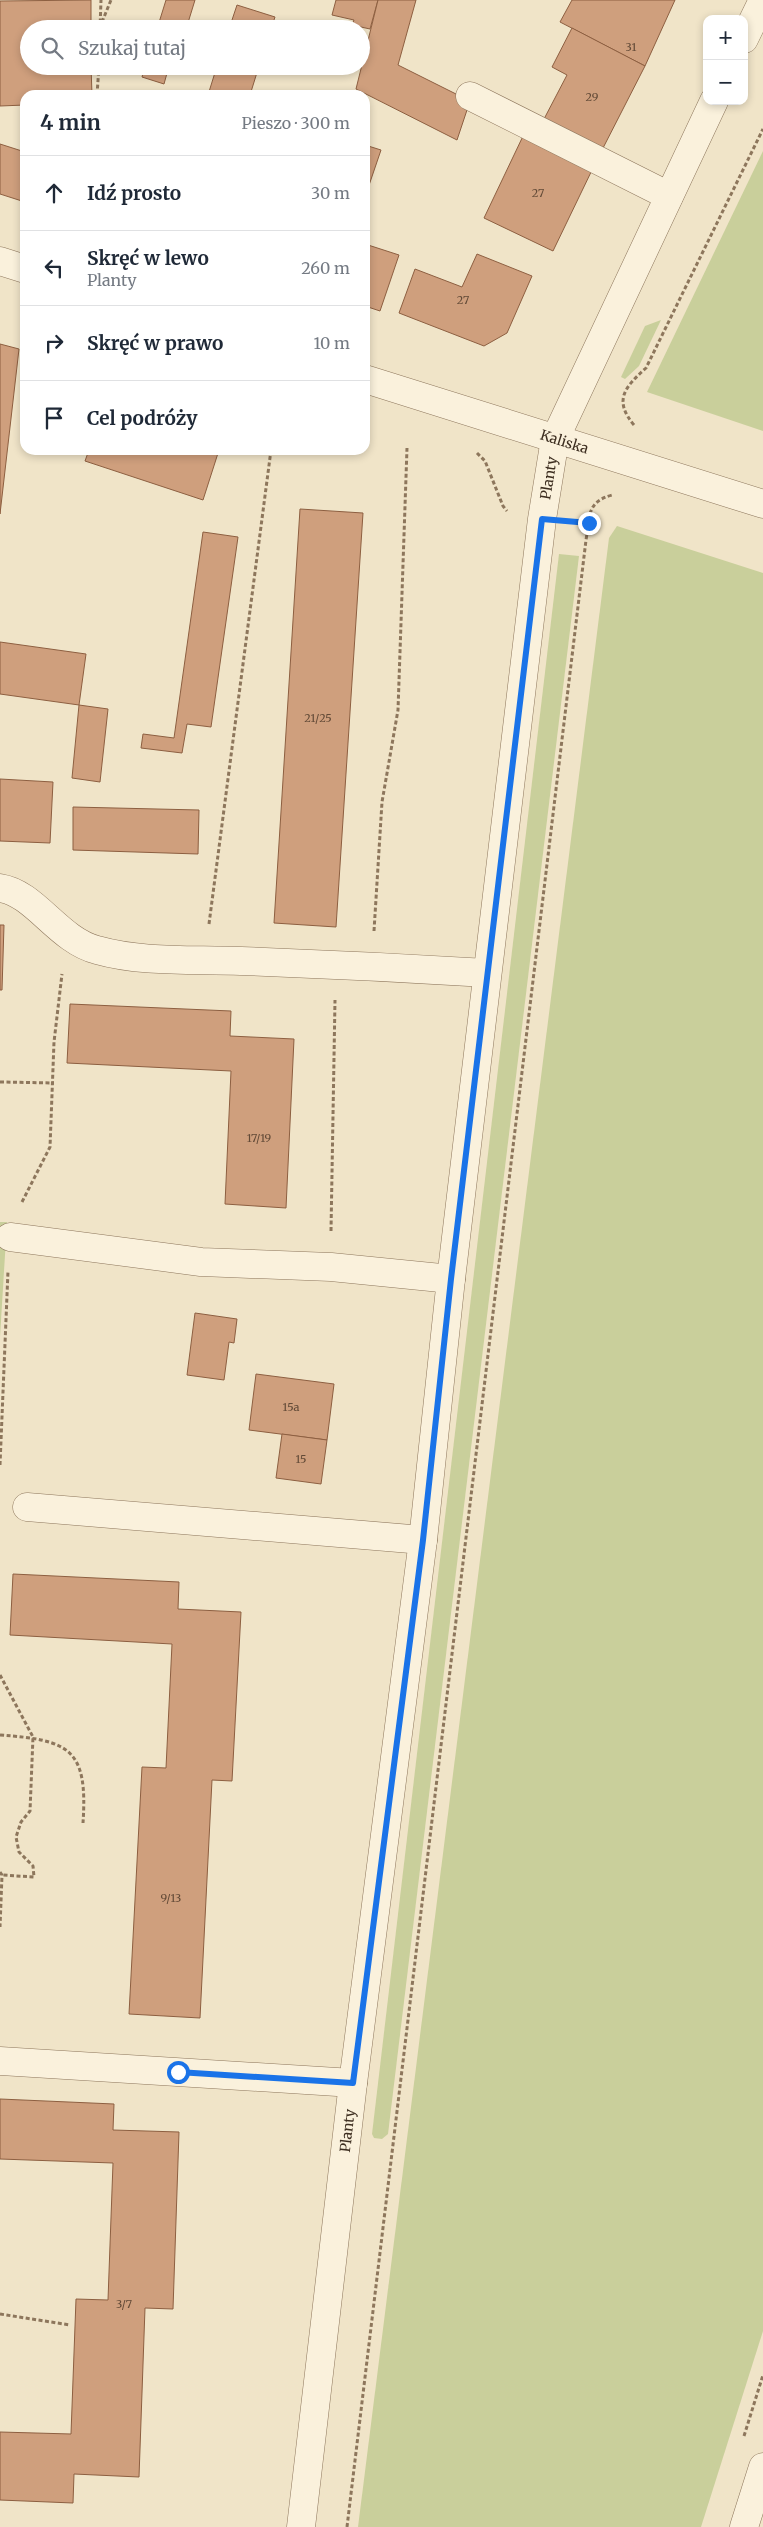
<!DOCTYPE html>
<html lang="pl">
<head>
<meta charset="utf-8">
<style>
	:root { --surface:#fff; --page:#f6f6f7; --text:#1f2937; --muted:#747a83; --line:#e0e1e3 }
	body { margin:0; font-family:Merriweather,serif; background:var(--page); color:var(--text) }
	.controls { position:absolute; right:15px; top:15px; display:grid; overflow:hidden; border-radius:10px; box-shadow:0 2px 8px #0003 }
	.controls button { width:45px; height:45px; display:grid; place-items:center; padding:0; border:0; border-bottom:1px solid var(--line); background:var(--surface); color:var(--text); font:25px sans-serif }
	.stop { position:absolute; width:15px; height:15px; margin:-11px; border:4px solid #1a73e8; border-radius:50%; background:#fff }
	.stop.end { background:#1a73e8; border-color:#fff; box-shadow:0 1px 5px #0008 }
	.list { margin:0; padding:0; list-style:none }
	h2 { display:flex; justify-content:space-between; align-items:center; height:65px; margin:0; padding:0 20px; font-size:21px }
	h2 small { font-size:16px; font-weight:400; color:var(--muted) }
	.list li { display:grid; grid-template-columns:32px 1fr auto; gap:15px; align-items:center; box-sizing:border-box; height:75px; padding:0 20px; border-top:1px solid var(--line) }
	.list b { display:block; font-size:19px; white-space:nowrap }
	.list p { margin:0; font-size:16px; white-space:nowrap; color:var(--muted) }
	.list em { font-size:16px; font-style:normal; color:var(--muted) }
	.icon { flex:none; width:28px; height:28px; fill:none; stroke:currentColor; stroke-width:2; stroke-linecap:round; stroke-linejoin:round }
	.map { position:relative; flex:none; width:763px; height:2527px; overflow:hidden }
	.search { position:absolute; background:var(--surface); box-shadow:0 2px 8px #0003; left:20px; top:20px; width:350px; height:55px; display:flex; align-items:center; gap:12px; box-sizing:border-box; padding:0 18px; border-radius:28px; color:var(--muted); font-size:19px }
	.panel { position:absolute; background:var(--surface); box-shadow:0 2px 8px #0003; left:20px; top:90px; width:350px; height:365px; border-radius:15px }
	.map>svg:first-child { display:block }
	.green { fill:#c9cf9b }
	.building { fill:#cf9f7d; stroke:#8d5f41 }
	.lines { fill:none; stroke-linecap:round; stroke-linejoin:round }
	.minor-casing { stroke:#8d765c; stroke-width:29 }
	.path { stroke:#8d765c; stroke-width:3; stroke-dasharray:4 2.5; stroke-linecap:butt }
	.minor { stroke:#faf1dc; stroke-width:28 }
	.route { stroke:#1a73e8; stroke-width:6 }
	.labels { text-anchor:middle; stroke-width:4.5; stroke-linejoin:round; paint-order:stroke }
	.number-label { font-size:11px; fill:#624a37 }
	.street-label { font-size:14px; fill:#3d2e20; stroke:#f7eed8 }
</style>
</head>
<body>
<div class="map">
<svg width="763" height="2527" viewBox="0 0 763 2527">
	<rect width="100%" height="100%" fill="#f0e4c8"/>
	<g class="green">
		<path d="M763,151v280l-116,-39z"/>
		<path d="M661,320l-22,46 -14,13 -4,-2 24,-51z"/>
		<path d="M617,526l146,47v1758l-62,196h-343l251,-1989z"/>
		<path d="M559,554l20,2 -191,1578 -6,5 -8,-1 -2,-4z"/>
		<path d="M0,1222h7l-7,115z"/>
	</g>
	<g class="building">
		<path d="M91,0v29h-62v37h62l1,29h-67v10l-25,1v-105z"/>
		<path d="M166,0h29l-8,26 -5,-1 -1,4h-24z"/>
		<path d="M336,0h42l-8,29 -18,-4 2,-5 -22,-5z"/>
		<path d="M378,0h38l-18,65 72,36 -13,39 -101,-51z"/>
		<path d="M572,0h103l-30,66 -85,-44z"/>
		<path d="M237,5l38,12 -4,12h-42z"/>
		<path d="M572,28l73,38 -43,84 -58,-31 23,-44 -15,-8z"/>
		<path d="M145,66h24l-5,18 -22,-7z"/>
		<path d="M217,66h42l-9,29h-42z"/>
		<path d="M524,134l69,34 -40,83 -69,-33z"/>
		<path d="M0,144l25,8v50l-25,-8z"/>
		<path d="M365,145l16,5 -16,47z"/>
		<path d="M365,244l34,11 -19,56 -15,-5z"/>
		<path d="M477,254l55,22 -25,57 -23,13 -85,-33 16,-44 47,18z"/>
		<path d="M0,344l19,5 -19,165z"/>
		<path d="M89,450h130l-16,50 -118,-39z"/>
		<path d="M300,509l63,4 -27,414 -62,-4z"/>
		<path d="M203,532l35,5 -27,190 -24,-3 -5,29 -41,-5 2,-14 31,4z"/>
		<path d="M0,642l86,12 -7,51 -79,-11z"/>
		<path d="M79,705l29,4 -8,73 -28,-4z"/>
		<path d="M0,779l53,3 -3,61 -50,-2z"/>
		<path d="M73,807l126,3 -1,44 -125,-4z"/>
		<path d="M0,925h4l-2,65h-2z"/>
		<path d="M70,1004l161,7 -1,25 64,3 -8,169 -61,-4 6,-133 -164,-8z"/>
		<path d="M195,1313l42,6 -3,24 -5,-1 -5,38 -37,-5z"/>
		<path d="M256,1374l78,10 -7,56 -78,-10z"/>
		<path d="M282,1434l45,6 -6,44 -45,-6z"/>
		<path d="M13,1574l166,8 -1,27 63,3 -9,169 -20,-1 -12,238 -71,-4 13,-247 24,1 6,-124 -162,-9z"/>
		<path d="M0,2099l114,5 -1,26 66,2 -6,177 -28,-1 -6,169 -65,-3 -1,29 -73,-3v-68l71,2 5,-135 32,1 5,-137 -113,-4z"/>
	</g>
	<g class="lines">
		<defs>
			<g id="minor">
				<path d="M744,39l19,-39"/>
				<path d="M470,96l199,100"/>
				<path d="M0,261l25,8"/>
				<path id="s1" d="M365,379l398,125"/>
				<path d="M0,888c35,5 58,52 97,62 46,13 97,9 144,11 82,3 164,7 246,12"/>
				<path d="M10,1237l191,25 130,5 120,12"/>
				<path d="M27,1507l396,33"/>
				<path d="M0,2061l353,22"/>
				<path id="s2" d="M301,2527l52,-444 70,-543 28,-261 91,-760 13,-80 159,-338"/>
				<path d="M744,2527l19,-60"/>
			</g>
		</defs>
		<use href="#minor" class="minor-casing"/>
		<g class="path">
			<path d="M102,22l9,-22"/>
			<path d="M100,29l1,-29"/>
			<path d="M97,95l2,-29"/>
			<path d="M634,425c-21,-25 -9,-38 12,-57l117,-239"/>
			<path d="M477,453l8,8 18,45 4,5"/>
			<path d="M577,522l12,1"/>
			<path d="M209,924l62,-474"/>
			<path d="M374,931l8,-129 16,-92 9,-262"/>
			<path d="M0,1082l54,1"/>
			<path d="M22,1202l28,-55 4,-105 8,-68"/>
			<path d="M331,1231l4,-231"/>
			<path d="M0,1465l8,-194"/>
			<path d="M0,1675l33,62 -3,74 -9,11 -5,15 3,15 14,14 1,11 -32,-2"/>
			<path d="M0,1735c70,5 88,14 83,88"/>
			<path d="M0,1872l2,3 -2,52"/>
			<path d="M0,2314l70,11"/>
			<path d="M744,2436l19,-61"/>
			<path d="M347,2527l239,-1987c4,-23 0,-38 26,-45"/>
		</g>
		<use href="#minor" class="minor"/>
	</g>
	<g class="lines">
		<path class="route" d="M178,2072l175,11 70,-543 28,-261 91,-760 47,4"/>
	</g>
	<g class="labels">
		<g class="number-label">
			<text x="631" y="51">31</text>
			<text x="592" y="101">29</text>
			<text x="538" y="197">27</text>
			<text x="463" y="304">27</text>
			<text x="318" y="722">21/25</text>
			<text x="259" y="1142">17/19</text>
			<text x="291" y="1411">15a</text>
			<text x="301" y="1463">15</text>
			<text x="171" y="1902">9/13</text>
			<text x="124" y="2308">3/7</text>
		</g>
		<g class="street-label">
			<text dy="5" stroke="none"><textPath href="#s1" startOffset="209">Kaliska</textPath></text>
			<text dy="5" stroke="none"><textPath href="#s2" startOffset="2064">Planty</textPath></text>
			<text dy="5" stroke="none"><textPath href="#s2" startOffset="399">Planty</textPath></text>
		</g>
	</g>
</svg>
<div class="controls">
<button>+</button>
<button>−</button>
</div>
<div class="stop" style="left:178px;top:2072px"></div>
<div class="stop end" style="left:589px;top:523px"></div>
<div class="search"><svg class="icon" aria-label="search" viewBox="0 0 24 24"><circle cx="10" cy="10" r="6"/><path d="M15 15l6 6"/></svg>Szukaj tutaj</div>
<section class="panel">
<h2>4 min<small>Pieszo · 300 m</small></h2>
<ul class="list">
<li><svg class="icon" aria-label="ahead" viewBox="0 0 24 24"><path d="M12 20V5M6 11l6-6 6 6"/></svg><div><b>Idź prosto</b></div><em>30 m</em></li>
<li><svg class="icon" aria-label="left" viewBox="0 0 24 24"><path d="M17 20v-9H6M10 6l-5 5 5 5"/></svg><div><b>Skręć w lewo</b><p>Planty</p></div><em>260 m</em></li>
<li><svg class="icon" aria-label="right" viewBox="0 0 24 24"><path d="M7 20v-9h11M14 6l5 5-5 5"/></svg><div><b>Skręć w prawo</b></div><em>10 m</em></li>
<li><svg class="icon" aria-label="arrive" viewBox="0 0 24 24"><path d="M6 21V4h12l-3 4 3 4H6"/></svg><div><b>Cel podróży</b></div></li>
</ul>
</section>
</div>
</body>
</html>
